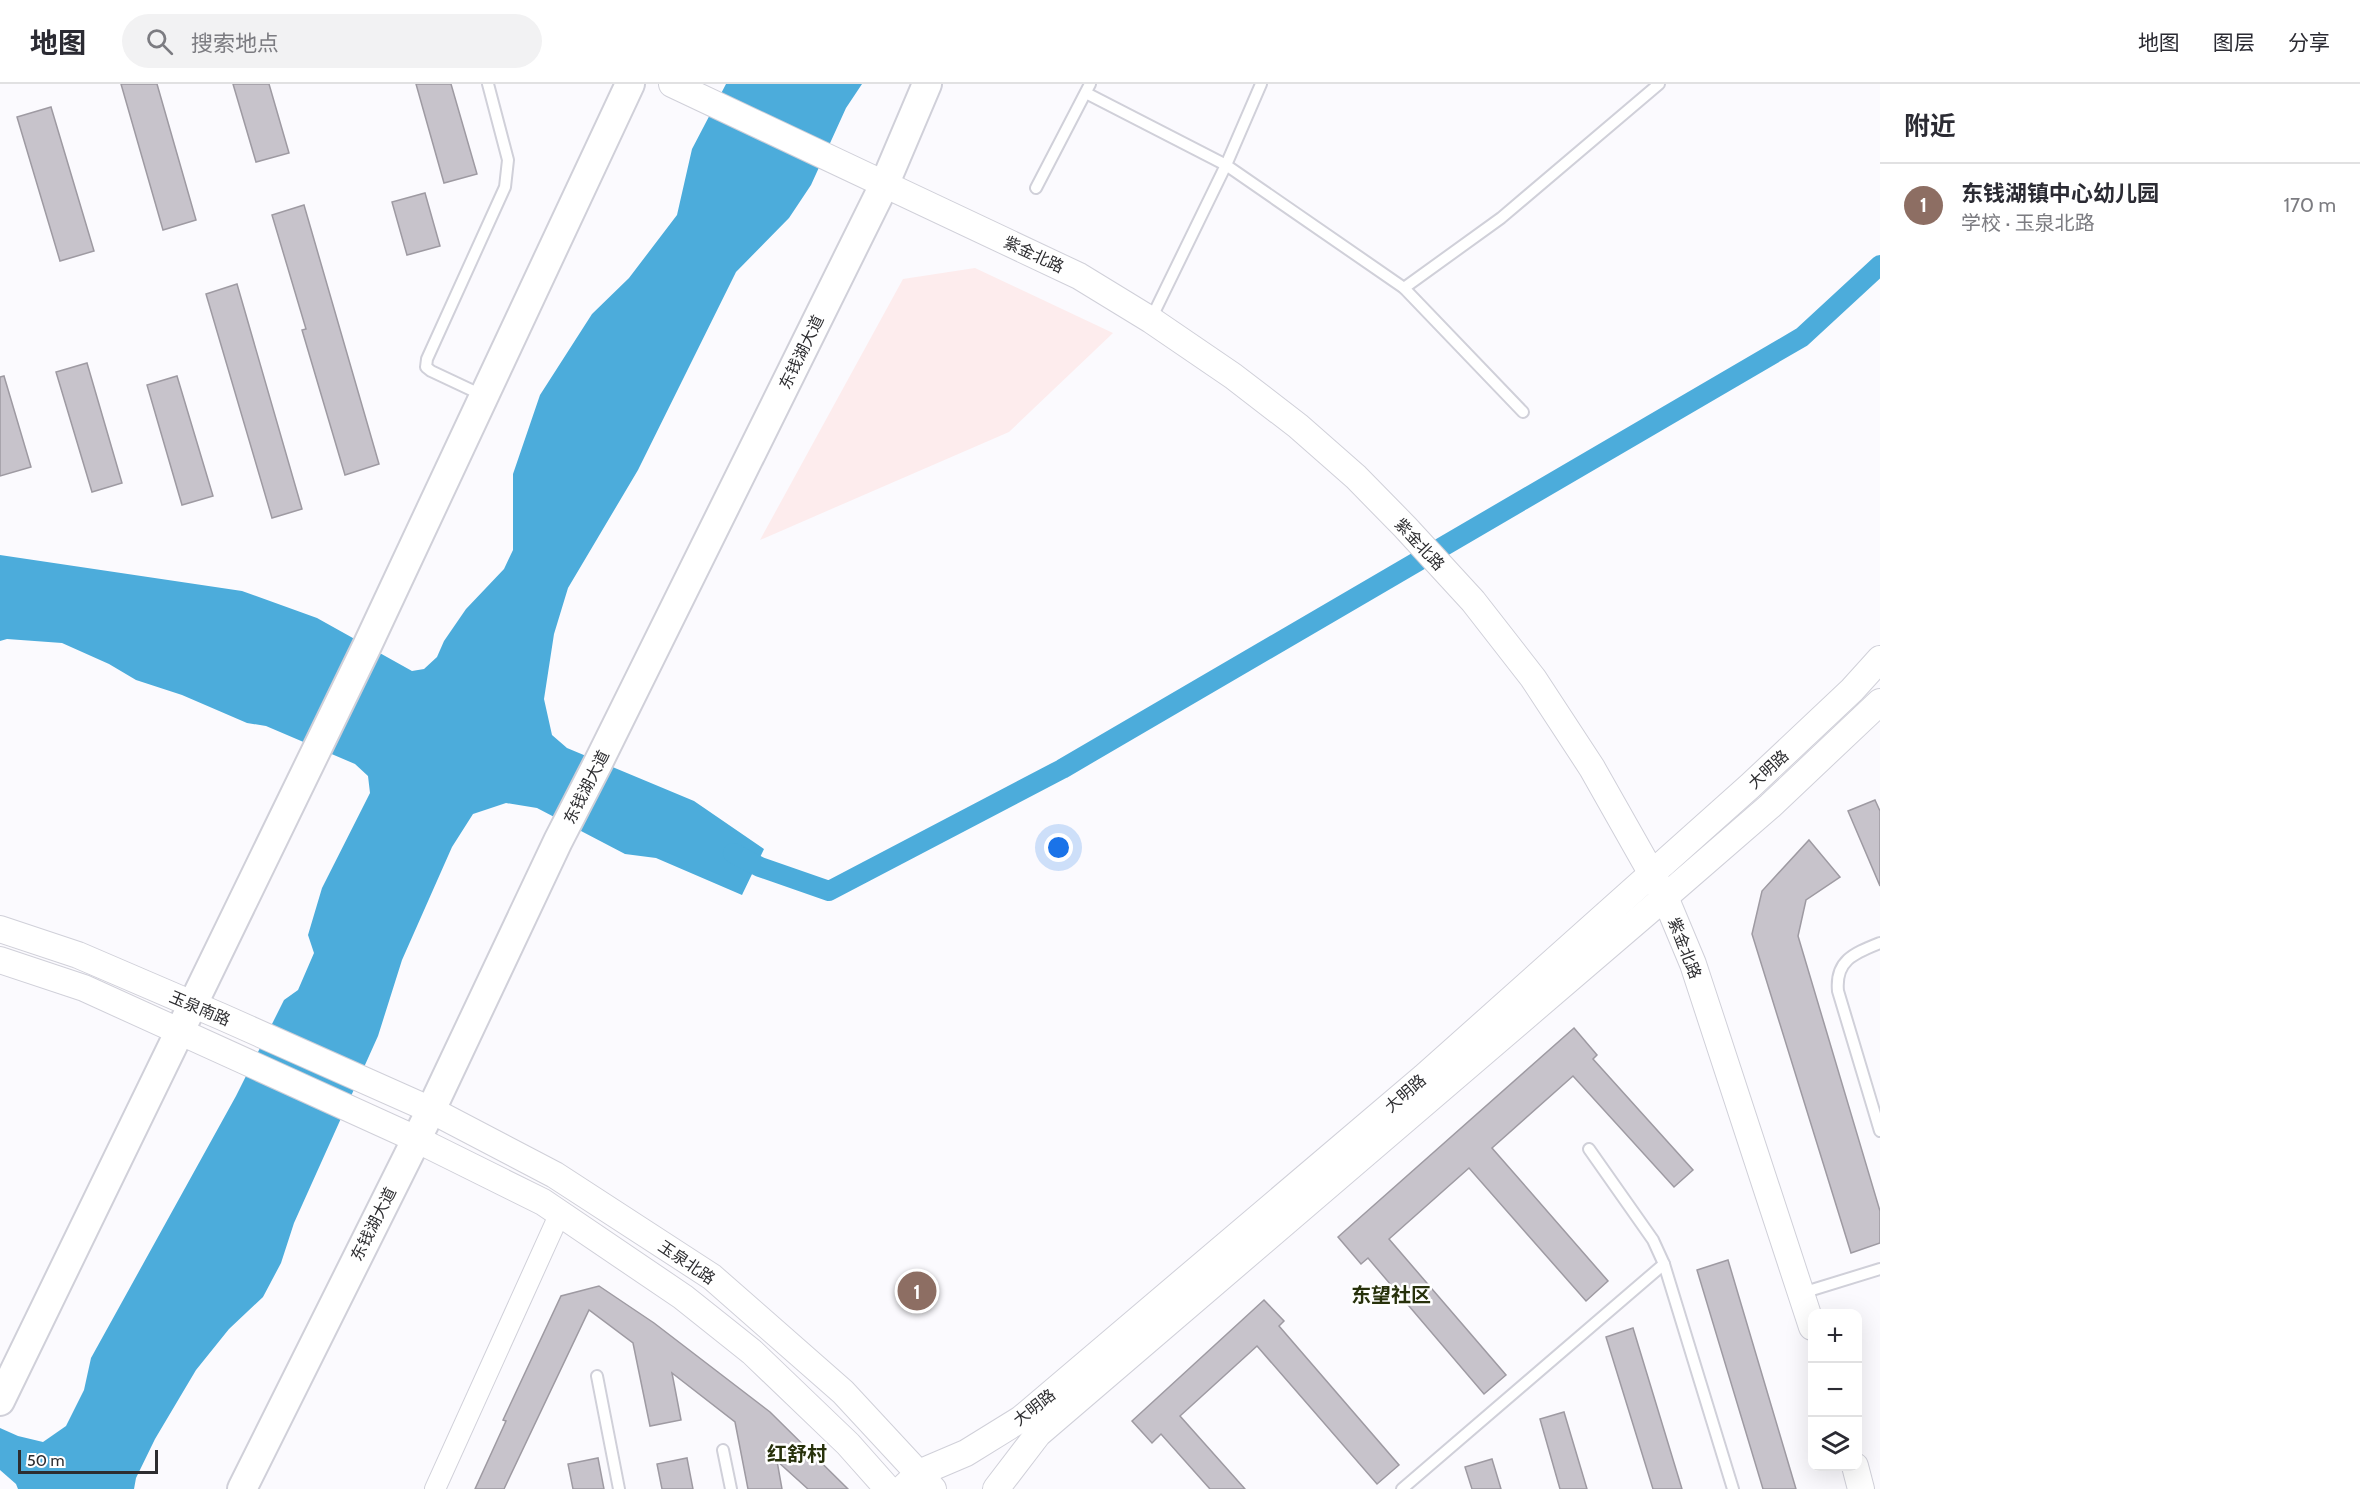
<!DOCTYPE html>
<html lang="zh">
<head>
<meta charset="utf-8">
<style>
	:root { --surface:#fff; --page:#f2f2f3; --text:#2b2b33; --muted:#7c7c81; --line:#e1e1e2; --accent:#111827 }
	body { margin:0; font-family:Cabin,"Noto Sans SC",sans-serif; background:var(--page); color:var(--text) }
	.controls { position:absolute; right:18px; bottom:18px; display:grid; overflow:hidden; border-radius:12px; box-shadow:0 6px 24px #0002 }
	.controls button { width:54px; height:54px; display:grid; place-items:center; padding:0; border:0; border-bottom:2px solid var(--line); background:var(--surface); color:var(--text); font:30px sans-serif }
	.scale { position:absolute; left:18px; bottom:15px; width:140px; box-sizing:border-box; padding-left:6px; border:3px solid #2d2d30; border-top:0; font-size:16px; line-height:21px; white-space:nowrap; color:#2d2d30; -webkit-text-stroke:4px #fff; paint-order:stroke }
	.you { position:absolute; left:1059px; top:764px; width:21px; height:21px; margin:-15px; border:4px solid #fff; border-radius:50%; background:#1a73e8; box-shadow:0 0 0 9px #1a73e833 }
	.badge { display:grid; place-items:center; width:39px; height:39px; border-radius:50%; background:var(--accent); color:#fff; font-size:20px; font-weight:700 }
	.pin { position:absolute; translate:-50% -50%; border:3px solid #fff; box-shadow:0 2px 6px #0006 }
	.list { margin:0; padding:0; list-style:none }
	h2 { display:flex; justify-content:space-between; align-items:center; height:78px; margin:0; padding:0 24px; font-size:26px }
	h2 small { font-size:20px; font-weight:400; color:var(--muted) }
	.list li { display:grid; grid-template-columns:39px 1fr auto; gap:18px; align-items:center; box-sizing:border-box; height:84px; padding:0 24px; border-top:2px solid var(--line) }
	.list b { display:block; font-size:22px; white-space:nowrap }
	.list p { margin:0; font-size:20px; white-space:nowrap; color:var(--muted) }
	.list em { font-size:20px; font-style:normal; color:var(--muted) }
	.icon { flex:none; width:33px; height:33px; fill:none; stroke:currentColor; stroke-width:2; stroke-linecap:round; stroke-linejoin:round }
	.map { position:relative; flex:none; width:1880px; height:1405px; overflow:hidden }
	header { display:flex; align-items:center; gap:36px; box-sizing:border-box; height:84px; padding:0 30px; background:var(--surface); border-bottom:2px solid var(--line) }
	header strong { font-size:28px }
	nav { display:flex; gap:33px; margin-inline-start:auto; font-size:21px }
	.search { width:420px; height:54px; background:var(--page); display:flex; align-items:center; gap:15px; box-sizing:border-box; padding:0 21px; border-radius:33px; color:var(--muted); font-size:22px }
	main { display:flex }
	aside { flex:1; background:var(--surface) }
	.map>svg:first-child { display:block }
	.commercial { fill:#fdeced }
	.water { fill:#4cacdb }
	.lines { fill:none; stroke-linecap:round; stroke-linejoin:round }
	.canal { stroke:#4cacdb; stroke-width:20 }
	.building { fill:#c7c3cb; stroke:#9e9aa2; stroke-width:1.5 }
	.service-casing { stroke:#d0d0d9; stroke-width:14 }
	.minor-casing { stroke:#d0d0d9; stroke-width:22 }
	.tertiary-casing { stroke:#d0d0d9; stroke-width:28 }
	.secondary-casing { stroke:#d0d0d9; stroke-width:32 }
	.service { stroke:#fff; stroke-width:10 }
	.minor { stroke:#fff; stroke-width:20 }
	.tertiary { stroke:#fff; stroke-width:26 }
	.secondary { stroke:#fff; stroke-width:28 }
	.labels { text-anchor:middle; stroke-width:5; stroke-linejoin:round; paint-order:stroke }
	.street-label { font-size:16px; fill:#2d2d30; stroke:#fff }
	.quarter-label { font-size:20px; font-weight:bold; fill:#27310b; stroke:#fff }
</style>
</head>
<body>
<header>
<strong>地图</strong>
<div class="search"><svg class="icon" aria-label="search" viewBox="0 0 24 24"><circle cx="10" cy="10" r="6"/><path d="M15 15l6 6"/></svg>搜索地点</div>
<nav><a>地图</a><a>图层</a><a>分享</a></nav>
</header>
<main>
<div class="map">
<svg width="1880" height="1405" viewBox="0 0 1880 1405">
	<rect width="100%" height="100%" fill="#fbfafe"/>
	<path class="commercial" d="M975,184l138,65 -104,99 -249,108 143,-261z"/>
	<path class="water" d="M726,0h136l-16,24 -35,77 -22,33 -53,54 -98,198 -70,118 -14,46 -10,65 8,36 15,13 127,53 70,48 -22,46 -86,-37 -31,-4 -88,-46 -31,-5 -33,11 -21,33 -50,113 -24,76 -84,187 -13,40 -18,34 -34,32 -33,41 -41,69 -19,39 -2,11h-116l-2,-5 -16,-14v-42l18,8 25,6 23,-16 18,-36 7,-32 145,-262 48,-96 14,-10 16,-37 -6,-18 14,-47 48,-95 -2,-17 -13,-12 -89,-38 -19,-3 -65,-28 -46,-15 -27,-16 -47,-21 -55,-4 -7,2v-86l242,36 75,27 95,53 12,-2 13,-12 7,-16 22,-32 38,-40 9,-19v-76l27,-79 52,-81 37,-36 48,-63 15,-66z"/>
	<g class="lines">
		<path class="canal" d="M733,769l27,14 69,24 233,-122 740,-432 78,-72"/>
	</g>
	<g class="building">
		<path d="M121,0h36l39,136 -33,10z"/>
		<path d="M233,0h36l20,69 -33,9z"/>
		<path d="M416,0h35l26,90 -33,9z"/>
		<path d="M51,23l43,144 -34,10 -43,-144z"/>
		<path d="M425,109l15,53 -33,9 -15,-53z"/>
		<path d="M304,121l75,259 -34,11 -43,-145 4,-1 -34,-114z"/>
		<path d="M237,200l65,225 -30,9 -66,-224z"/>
		<path d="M87,279l35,120 -30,9 -36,-120z"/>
		<path d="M4,292l27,91 -31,9v-99z"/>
		<path d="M177,292l36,120 -31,9 -35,-120z"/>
		<path d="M1875,716l5,11v75l-32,-75z"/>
		<path d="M1809,756l31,37 -34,23 -8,36 82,275v32l-29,10 -99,-319 10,-43z"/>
		<path d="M1574,944l23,27 -4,4 100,111 -19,17 -101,-111 -81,72 116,133 -22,20 -117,-133 -80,71 117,136 -22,19 -116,-136 -7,6 -23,-27z"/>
		<path d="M1728,1176l68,229h-33l-66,-219z"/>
		<path d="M599,1202l55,37 116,89 78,77h-40l-31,-28 5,28h-34l-13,-67 -63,-49 9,47 -31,6 -17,-83 -44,-33 -85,179h-29l31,-68 -3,-1 58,-124z"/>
		<path d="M1264,1216l20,21 -5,5 120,139 -22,19 -120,-138 -77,70 65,73h-35l-49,-55 -9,9 -20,-22z"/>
		<path d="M1633,1244l49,161h-29l-47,-152z"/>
		<path d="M1564,1328l23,77h-27l-20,-70z"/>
		<path d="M598,1374l6,31h-31l-5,-25z"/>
		<path d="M687,1374l6,31h-31l-5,-25z"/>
		<path d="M1492,1375l9,30h-29l-7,-22z"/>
	</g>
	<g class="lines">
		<defs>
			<g id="service">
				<path d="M1086,9l140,72 178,123 119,124"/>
				<path d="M1036,104l54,-104"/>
				<path d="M1404,204l97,-70 158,-134"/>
				<path d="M1151,235l75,-154 35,-81"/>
				<path d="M482,311l-51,-24 -5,-4 1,-8 78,-172 3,-27 -20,-76"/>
				<path d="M1880,859c-25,10 -45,17 -42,48l42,140"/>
				<path d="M1589,1065l64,91 11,24 69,225"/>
				<path d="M1802,1209l78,-24"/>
				<path d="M597,1292l22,113"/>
				<path d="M723,1366l8,39"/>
				<path d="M1402,1405l262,-225"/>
			</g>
			<path id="minor" d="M435,1405l125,-276"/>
			<g id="tertiary">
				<path d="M672,0l407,192 72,44 82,56 65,50 58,51 49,50 68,74 60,77 59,90 73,129 28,67 119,363"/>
				<path d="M0,845l78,26 142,61 211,94 124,65 157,102 131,115 90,97"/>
				<path d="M0,876l84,28 332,151 127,63 140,95 69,55 96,92 40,45"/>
				<path d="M1855,1382l6,23"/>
				<path d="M902,1405l17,-16 47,-20 55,-34 403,-342 326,-291 102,-96 28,-31"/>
				<path d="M996,1405l42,-55 627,-537 105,-91 110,-104"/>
			</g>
			<g id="secondary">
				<path d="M0,1317l367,-755 263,-562"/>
				<path d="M242,1405l189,-379 127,-269 40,-78 287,-580 42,-99"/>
			</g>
		</defs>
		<use href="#service" class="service-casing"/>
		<use href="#minor" class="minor-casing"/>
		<use href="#tertiary" class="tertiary-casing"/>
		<use href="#secondary" class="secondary-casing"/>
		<use href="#service" class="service"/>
		<use href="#minor" class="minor"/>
		<use href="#tertiary" class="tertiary"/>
		<use href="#secondary" class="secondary"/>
	</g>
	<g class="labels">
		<g class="street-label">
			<text transform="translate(1034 170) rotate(25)" y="6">紫金北路</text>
			<text transform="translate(801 268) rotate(-64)" y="6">东钱湖大道</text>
			<text transform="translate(1420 460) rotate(47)" y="6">紫金北路</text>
			<text transform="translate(1768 685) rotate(-43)" y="6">大明路</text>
			<text transform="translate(586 703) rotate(-63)" y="6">东钱湖大道</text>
			<text transform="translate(1685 864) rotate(69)" y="6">紫金北路</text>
			<text transform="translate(200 924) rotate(23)" y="6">玉泉南路</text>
			<text transform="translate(1405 1009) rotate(-41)" y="6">大明路</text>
			<text transform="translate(373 1140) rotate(-63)" y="6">东钱湖大道</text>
			<text transform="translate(687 1178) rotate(34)" y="6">玉泉北路</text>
			<text transform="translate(1034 1323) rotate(-38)" y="6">大明路</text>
		</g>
		<g class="quarter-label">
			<text x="1391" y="1218">东望社区</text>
			<text x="797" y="1377">红舒村</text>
		</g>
	</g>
</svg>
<div class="controls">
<button>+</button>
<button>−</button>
<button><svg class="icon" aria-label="layers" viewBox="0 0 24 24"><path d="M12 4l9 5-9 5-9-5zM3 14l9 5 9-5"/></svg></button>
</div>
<div class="scale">50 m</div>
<div class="you"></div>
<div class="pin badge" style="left:917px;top:1207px;background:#8d6e63">1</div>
</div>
<aside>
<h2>附近<small></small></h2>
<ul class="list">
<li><span class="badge" style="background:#8d6e63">1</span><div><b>东钱湖镇中心幼儿园</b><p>学校 · 玉泉北路</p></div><em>170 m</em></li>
</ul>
</aside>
</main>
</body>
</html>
